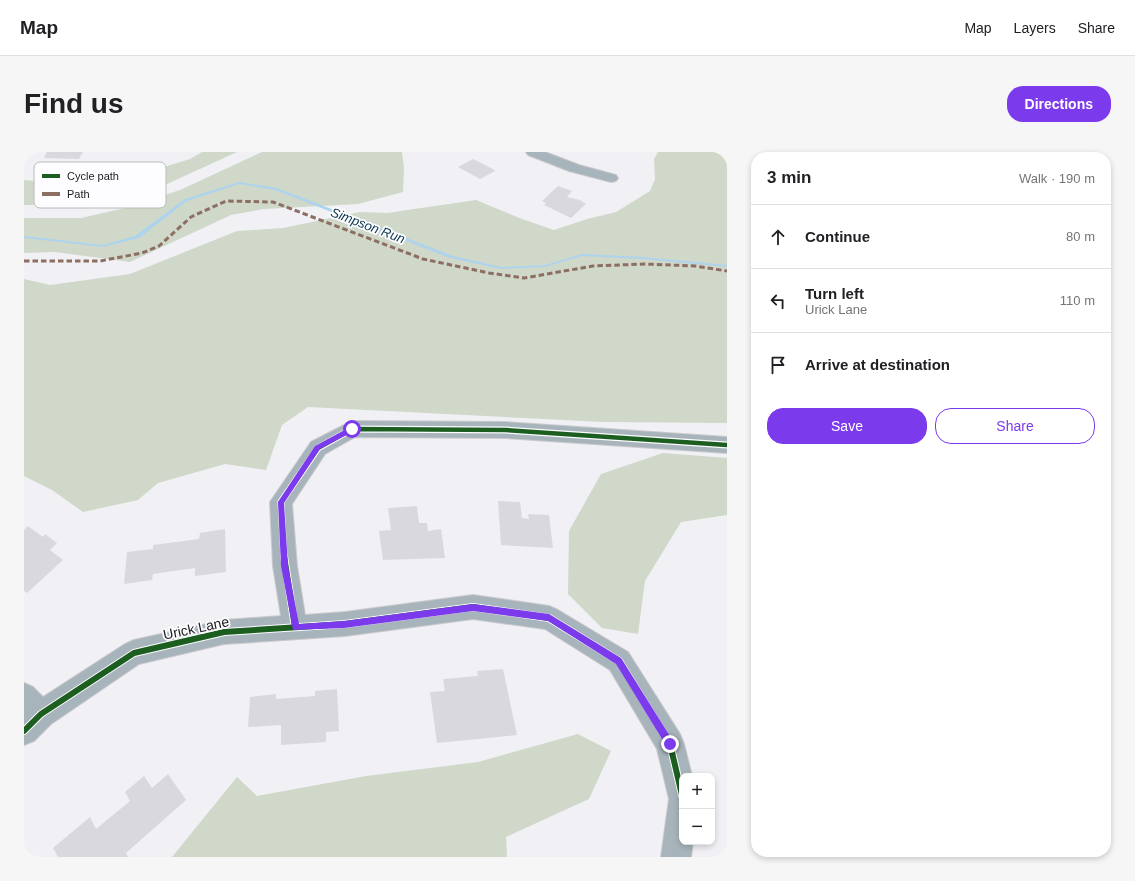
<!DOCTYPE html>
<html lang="en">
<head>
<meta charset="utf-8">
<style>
	:root { --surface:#fff; --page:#f6f6f6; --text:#202124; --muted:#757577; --line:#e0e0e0; --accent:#7c3aed }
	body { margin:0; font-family:Arial,sans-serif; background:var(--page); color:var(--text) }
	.controls { position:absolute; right:12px; bottom:12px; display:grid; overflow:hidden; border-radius:8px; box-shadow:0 2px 6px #0003 }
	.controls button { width:36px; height:36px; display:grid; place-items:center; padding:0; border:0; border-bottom:1px solid var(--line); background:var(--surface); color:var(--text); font:20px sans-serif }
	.stop { position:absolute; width:12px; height:12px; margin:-9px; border:3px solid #7c3aed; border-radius:50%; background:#fff }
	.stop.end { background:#7c3aed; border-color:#fff; box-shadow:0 1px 4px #0008 }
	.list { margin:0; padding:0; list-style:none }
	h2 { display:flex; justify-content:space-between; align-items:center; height:52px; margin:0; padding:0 16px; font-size:17px }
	h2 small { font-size:13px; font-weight:400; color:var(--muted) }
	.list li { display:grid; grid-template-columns:26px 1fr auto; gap:12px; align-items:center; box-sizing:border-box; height:64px; padding:0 16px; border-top:1px solid var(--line) }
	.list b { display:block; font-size:15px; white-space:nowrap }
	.list p { margin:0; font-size:13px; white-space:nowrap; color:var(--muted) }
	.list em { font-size:13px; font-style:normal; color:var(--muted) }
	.actions { display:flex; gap:8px; padding:12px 16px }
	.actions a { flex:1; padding:9px 0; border:1px solid var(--accent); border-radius:16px; text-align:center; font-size:14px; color:var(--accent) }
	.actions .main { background:var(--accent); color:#fff }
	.icon { flex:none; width:22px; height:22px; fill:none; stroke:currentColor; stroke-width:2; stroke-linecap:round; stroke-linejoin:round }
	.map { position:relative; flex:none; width:703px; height:705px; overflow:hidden; border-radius:16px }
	header { display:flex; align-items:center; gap:24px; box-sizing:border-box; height:56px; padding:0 20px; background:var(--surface); border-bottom:1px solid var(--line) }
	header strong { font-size:19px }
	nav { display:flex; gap:22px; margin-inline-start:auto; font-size:14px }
	.intro { display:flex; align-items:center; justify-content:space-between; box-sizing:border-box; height:96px; padding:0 24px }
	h1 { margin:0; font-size:28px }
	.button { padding:10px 18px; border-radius:16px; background:var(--accent); color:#fff; font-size:14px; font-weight:700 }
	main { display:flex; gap:24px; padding:0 24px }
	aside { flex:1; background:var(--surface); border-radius:16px; box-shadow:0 2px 6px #0003 }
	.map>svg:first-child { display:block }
	.green { fill:#cfd8c9 }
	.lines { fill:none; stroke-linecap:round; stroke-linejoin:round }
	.stream { fill:#aed3ed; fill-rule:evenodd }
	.building { fill:#d9d8df }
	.minor-casing { stroke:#cbcbce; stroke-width:2 }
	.minor { fill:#a8b4bb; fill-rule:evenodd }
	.quiet { stroke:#8d6e63; stroke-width:3; stroke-dasharray:5.5 3; stroke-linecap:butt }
	.cycleway-far1-casing { stroke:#fdfdff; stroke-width:7 }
	.cycleway-casing { stroke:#fdfdff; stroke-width:8 }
	.cycleway-far1 { stroke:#1b5e20; stroke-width:4.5 }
	.cycleway { stroke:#1b5e20; stroke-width:6 }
	.route { fill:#7c3aed }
	.labels { text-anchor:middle; stroke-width:3.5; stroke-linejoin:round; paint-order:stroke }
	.far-water-label { font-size:13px; font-style:italic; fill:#07354c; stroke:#fdfdff }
	.street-label { font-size:14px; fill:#1c1c1f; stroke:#fdfdff }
	.key { fill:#fdfdff; stroke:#bababc; stroke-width:1 }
	.key-label { font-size:11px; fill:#1c1c1f }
</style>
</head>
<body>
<header>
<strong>Map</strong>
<nav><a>Map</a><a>Layers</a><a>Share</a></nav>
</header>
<div class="intro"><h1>Find us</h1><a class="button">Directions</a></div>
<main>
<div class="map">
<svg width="703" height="705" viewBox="0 0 703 705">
	<rect width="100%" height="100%" fill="#f1f1f5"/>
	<g class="green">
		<path d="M178,0h35l-70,32 -67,20 -76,1v-25l56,5 52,-8 58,-18z"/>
		<path d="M238,0h140l2,16 -1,24 -45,12 -94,5 -33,6 -101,47 -75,-10 -31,1v-35h57l44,-10 55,-18z"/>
		<path d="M634,0h69v271l-125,-1 -294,-15 -26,18 -16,45 -41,-6 -67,19 -20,17 -55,12 -31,-22 -28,-14v-197l26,6 80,-11 107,-43 46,-3 77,-16 27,1 89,-13 46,19 32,11 33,-11 29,-7 34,-21 5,-12 -1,-20z"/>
		<path d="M639,301l64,5v57l-46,7 -36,59 -7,53 -36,-6 -34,-34 1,-63 32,-57z"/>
		<path d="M554,582l33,17 -22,48 -83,38 1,20h-335l65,-80 20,19 109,-20 112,-14z"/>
	</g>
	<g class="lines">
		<path class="stream" d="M215,30l38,6 176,68 49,11 43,-2 37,-11 61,3 84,8v2l-84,-8 -61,-3 -37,11 -43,2 -52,-11 -175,-68 -36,-6 -52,17 -48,37 -36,9 -79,-9v-2l79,9 32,-9 50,-37z"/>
	</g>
	<g class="building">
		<path d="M23,0h36l-4,7 -35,-1z"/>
		<path d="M449,7l20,10 2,2 -15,8 -22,-12z"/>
		<path d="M534,34l14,5 -5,6 13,3 6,4 -15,14 -27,-13 2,-2 -4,-2z"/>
		<path d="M474,349l22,1 2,16 7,1 -1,-5 21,1 4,33 -52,-3z"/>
		<path d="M393,354l2,17h8l1,8 13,-2 4,29 -62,2 -4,-29 12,-1 -3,-22z"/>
		<path d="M4,374l15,11 2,-3 12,9 -7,7 13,10 -36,33 -3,-2v-61z"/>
		<path d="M201,377l1,43 -31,4v-8l-42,6 -1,6 -28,4 3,-32 26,-3v-4l46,-6 1,-6z"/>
		<path d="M479,517l14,66 -80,8 -7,-51 15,-1 -2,-12 35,-3 -1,-5z"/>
		<path d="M313,537l2,42 -13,1v10l-45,3v-20l-33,2 2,-30 26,-3v5l39,-3v-5z"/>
		<path d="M144,622l18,26 -60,53 2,4h-70l-5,-9 37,-31 6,12 34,-28 -5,-9 19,-16 8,12z"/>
	</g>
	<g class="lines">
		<defs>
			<g id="minor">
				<path d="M502,0h19l34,13 37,10 2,3 -2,3 -5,1 -42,-11 -41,-16z"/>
				<path d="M328,269l154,1 221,15v16l-221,-15 -151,-1 -30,17 -33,50 5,62 8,49 40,-3 128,-17 76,11 9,4 70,42 52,82 4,10 8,32h-10v66h11l-2,15h-30l8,-58 -12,-50 -47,-79 -65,-41 -72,-10 -128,17 -121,8 -85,20 -88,60 -17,17 -10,4v-62l9,4 10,10 82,-53 9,-4 90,-20 57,-4 -8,-50 -3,-64 41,-60z"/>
			</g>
		</defs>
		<use href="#minor" class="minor-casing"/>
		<use href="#minor" class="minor"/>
		<path class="quiet" d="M0,109h76l42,-8 17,-7 32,-29 35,-16 47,1 150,57 66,14 35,5 69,-12 52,-2 50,2 32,5"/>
		<defs>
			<path id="cycleway-far1" d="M260,405l-3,-55 37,-54 34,-19 154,1 221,15"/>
			<g id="cycleway">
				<path d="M260,404l11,71"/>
				<path d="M0,579l17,-17 93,-61 90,-21 121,-8 128,-17 76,11 70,43 51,83 12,51"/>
			</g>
		</defs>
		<use href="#cycleway-far1" class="cycleway-far1-casing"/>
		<use href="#cycleway" class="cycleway-casing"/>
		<use href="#cycleway-far1" class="cycleway-far1"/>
		<use href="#cycleway" class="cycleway"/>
	</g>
	<path class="route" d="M326,275h4v4l-34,18 -36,54 4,63 11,58 45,-3 129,-17 76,10 72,44 52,83 1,3 -1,3 -3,1 -3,-1 -51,-83 -68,-43 -75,-10 -129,17 -51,2 -12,-64 -3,-64 37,-56z"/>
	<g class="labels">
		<g class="far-water-label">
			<text transform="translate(344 73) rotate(21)" y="5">Simpson Run</text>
		</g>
		<g class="street-label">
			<text transform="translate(172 476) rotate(-12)" y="5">Urick Lane</text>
		</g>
	</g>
	<rect x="10" y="10" width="132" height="46" rx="6" class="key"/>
	<rect x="18" y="22" width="18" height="4" fill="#1b5e20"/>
	<rect x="18" y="40" width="18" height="4" fill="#8d6e63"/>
	<g class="key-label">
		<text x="43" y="28">Cycle path</text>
		<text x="43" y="46">Path</text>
	</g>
</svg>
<div class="controls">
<button>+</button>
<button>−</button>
</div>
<div class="stop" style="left:328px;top:277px"></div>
<div class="stop end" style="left:646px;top:592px"></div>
</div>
<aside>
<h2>3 min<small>Walk · 190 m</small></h2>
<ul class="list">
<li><svg class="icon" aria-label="ahead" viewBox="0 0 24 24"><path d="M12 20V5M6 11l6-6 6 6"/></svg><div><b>Continue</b></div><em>80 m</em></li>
<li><svg class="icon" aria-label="left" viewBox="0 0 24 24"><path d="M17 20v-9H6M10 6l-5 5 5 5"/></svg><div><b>Turn left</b><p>Urick Lane</p></div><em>110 m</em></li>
<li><svg class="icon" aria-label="arrive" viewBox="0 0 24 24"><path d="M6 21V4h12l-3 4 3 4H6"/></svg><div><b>Arrive at destination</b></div></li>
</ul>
<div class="actions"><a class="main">Save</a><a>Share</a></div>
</aside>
</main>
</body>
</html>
